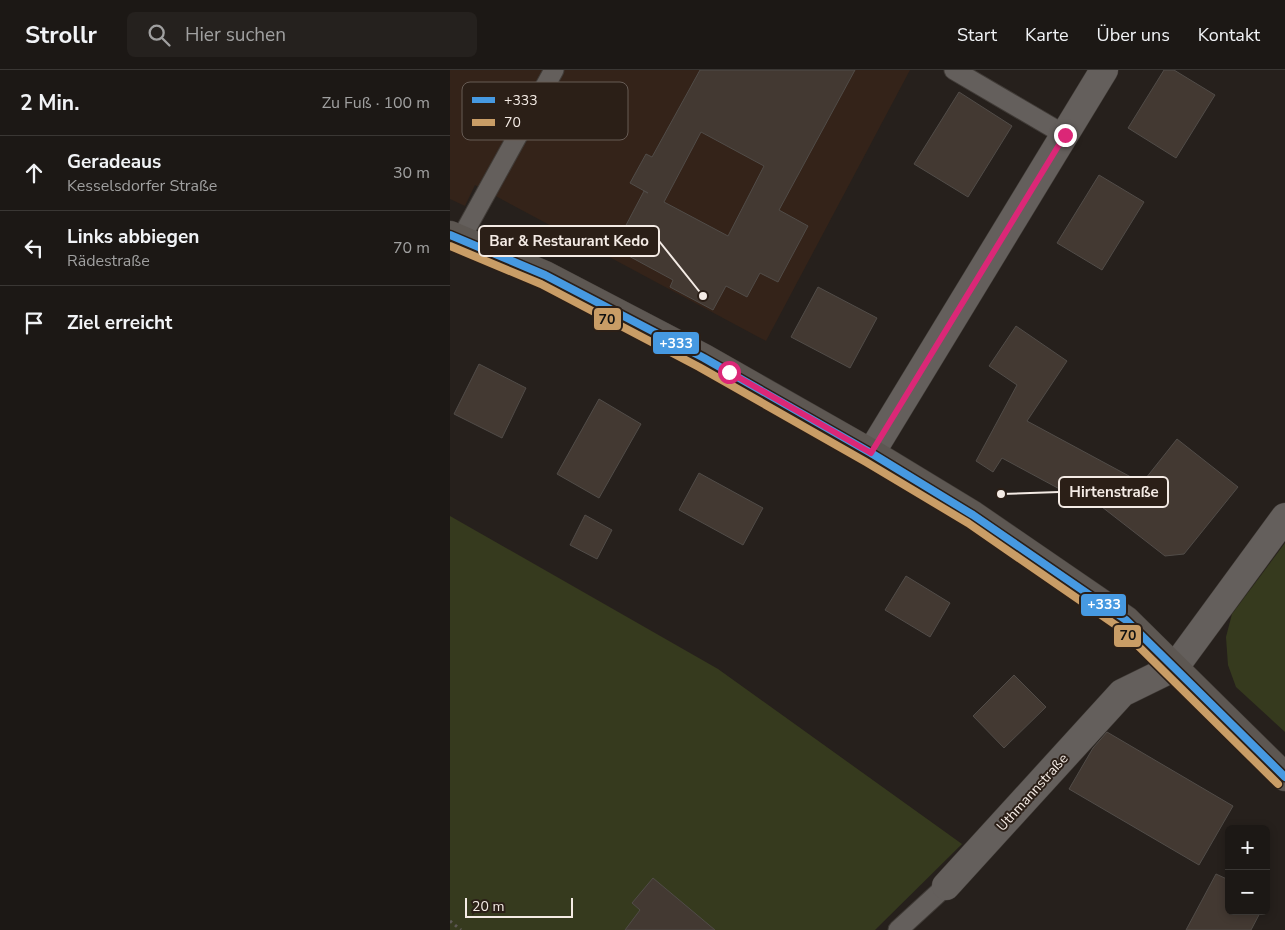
<!DOCTYPE html>
<html lang="de">
<head>
<meta charset="utf-8">
<style>
	:root { --surface:#1c1815; --page:#25211e; --text:#f1f3f6; --muted:#a0a0a0; --line:#3a3734 }
	body { margin:0; font-family:"Nunito Sans",sans-serif; background:var(--page); color:var(--text) }
	.controls { position:absolute; right:15px; bottom:15px; display:grid; overflow:hidden; border-radius:8px; box-shadow:0 2px 8px #0003 }
	.controls button { width:45px; height:45px; display:grid; place-items:center; padding:0; border:0; border-bottom:1px solid var(--line); background:var(--surface); color:var(--text); font:25px sans-serif }
	.scale { position:absolute; left:15px; bottom:12px; width:108px; box-sizing:border-box; padding-left:5px; border:2px solid #f4ebe5; border-top:0; font-size:14px; line-height:18px; white-space:nowrap; color:#f4ebe5; -webkit-text-stroke:4px #2b1f17; paint-order:stroke }
	.stop { position:absolute; width:15px; height:15px; margin:-11px; border:4px solid #db2777; border-radius:50%; background:#fff }
	.stop.end { background:#db2777; border-color:#fff; box-shadow:0 1px 5px #0008 }
	.list { margin:0; padding:0; list-style:none }
	h2 { display:flex; justify-content:space-between; align-items:center; height:65px; margin:0; padding:0 20px; font-size:21px }
	h2 small { font-size:16px; font-weight:400; color:var(--muted) }
	.list li { display:grid; grid-template-columns:32px 1fr auto; gap:15px; align-items:center; box-sizing:border-box; height:75px; padding:0 20px; border-top:1px solid var(--line) }
	.list b { display:block; font-size:19px; white-space:nowrap }
	.list p { margin:0; font-size:16px; white-space:nowrap; color:var(--muted) }
	.list em { font-size:16px; font-style:normal; color:var(--muted) }
	.icon { flex:none; width:28px; height:28px; fill:none; stroke:currentColor; stroke-width:2; stroke-linecap:round; stroke-linejoin:round }
	.map { position:relative; flex:none; width:835px; height:860px; overflow:hidden }
	header { display:flex; align-items:center; gap:30px; box-sizing:border-box; height:70px; padding:0 25px; background:var(--surface); border-bottom:1px solid var(--line) }
	header strong { font-size:24px }
	nav { display:flex; gap:28px; margin-inline-start:auto; font-size:18px }
	.search { width:350px; height:45px; background:var(--page); display:flex; align-items:center; gap:12px; box-sizing:border-box; padding:0 18px; border-radius:8px; color:var(--muted); font-size:19px }
	main { display:flex }
	aside { flex:1; background:var(--surface) }
	.map>svg:first-child { display:block }
	.built { fill:#342319 }
	.green { fill:#363a1e }
	.building { fill:#433932; stroke:#514c48; fill-rule:evenodd }
	.lines { fill:none; stroke-linecap:round; stroke-linejoin:round }
	.lane-casing { stroke:#403b37; stroke-width:21 }
	.street-casing { stroke:#403b37; stroke-width:29 }
	.secondary-casing { stroke:#403b37; stroke-width:29 }
	.path { stroke:#5d5855; stroke-width:3; stroke-dasharray:2.5 4; stroke-linecap:butt }
	.lane { stroke:#645f5c; stroke-width:19 }
	.street { stroke:#645f5c; stroke-width:28 }
	.secondary { stroke:#5d5752; stroke-width:28 }
	.bus-1-casing { stroke:#2b1f17; stroke-width:11 }
	.bus-2-casing { stroke:#2b1f17; stroke-width:11 }
	.bus-1 { stroke:#4699e1; stroke-width:8 }
	.bus-2 { stroke:#c99d66; stroke-width:8 }
	.route { stroke:#db2777; stroke-width:6 }
	.labels { text-anchor:middle; stroke-width:4; stroke-linejoin:round; paint-order:stroke }
	.street-label { font-size:14px; fill:#f4ebe5; stroke:#2b1f17 }
	.key { fill:#2b1f17; stroke:#675c55; stroke-width:1 }
	.key-label { font-size:14px; fill:#f4ebe5 }
	.leader { fill:none; stroke:#f4ebe5; stroke-width:2 }
	.callout-dot { fill:#f4ebe5; stroke:#2b1f17; stroke-width:2 }
	.callout { fill:#2b1f17; stroke:#f4ebe5; stroke-width:2 }
	.callout-label { font-size:15px; text-anchor:middle; font-weight:bold; fill:#f4ebe5 }
	.line-badge { stroke:#2b1f17; stroke-width:2 }
	.badge-label { font-size:14px; text-anchor:middle; font-weight:bold; fill:#fff }
	.pale-badge-label { font-size:14px; text-anchor:middle; font-weight:bold; fill:#111 }
</style>
</head>
<body>
<header>
<strong>Strollr</strong>
<div class="search"><svg class="icon" aria-label="search" viewBox="0 0 24 24"><circle cx="10" cy="10" r="6"/><path d="M15 15l6 6"/></svg>Hier suchen</div>
<nav><a>Start</a><a>Karte</a><a>Über uns</a><a>Kontakt</a></nav>
</header>
<main>
<aside>
<h2>2 Min.<small>Zu Fuß · 100 m</small></h2>
<ul class="list">
<li><svg class="icon" aria-label="ahead" viewBox="0 0 24 24"><path d="M12 20V5M6 11l6-6 6 6"/></svg><div><b>Geradeaus</b><p>Kesselsdorfer Straße</p></div><em>30 m</em></li>
<li><svg class="icon" aria-label="left" viewBox="0 0 24 24"><path d="M17 20v-9H6M10 6l-5 5 5 5"/></svg><div><b>Links abbiegen</b><p>Rädestraße</p></div><em>70 m</em></li>
<li><svg class="icon" aria-label="arrive" viewBox="0 0 24 24"><path d="M6 21V4h12l-3 4 3 4H6"/></svg><div><b>Ziel erreicht</b></div></li>
</ul>
</aside>
<div class="map">
<svg width="835" height="860" viewBox="0 0 835 860">
	<rect width="100%" height="100%" fill="#26201c"/>
	<path class="built" d="M0,0h460l-144,271 -291,-156 -10,21 -15,-7z"/>
	<g class="green">
		<path d="M0,446l268,153 244,175 -87,86h-425z"/>
		<path d="M835,473v189l-49,-45 -8,-22 -2,-28 6,-23z"/>
	</g>
	<g class="building">
		<path d="M250,0h155l-76,140 29,16 -30,56 -18,-9 -13,24 -21,-11 -13,24 -43,-23 3,-7 -59,-32 30,-57 4,2 -18,-10 16,-29 6,3zM251,62l63,34 -36,70 -64,-34z"/>
		<path d="M714,0h10l41,25 -39,63 -48,-30z"/>
		<path d="M509,22l53,34 -44,71 -54,-33z"/>
		<path d="M649,105l45,27 -42,68 -45,-27z"/>
		<path d="M368,217l59,31 -27,50 -59,-31z"/>
		<path d="M566,256l51,35 -40,60 115,62 35,-44 61,48 -54,67 -19,2 -81,-63 -4,7 -78,-42 -9,14 -17,-11 41,-76 -28,-19z"/>
		<path d="M29,294l47,24 -24,50 -48,-24z"/>
		<path d="M149,329l42,25 -42,74 -42,-24z"/>
		<path d="M249,403l64,35 -20,37 -64,-35z"/>
		<path d="M135,445l27,15 -15,29 -27,-14z"/>
		<path d="M456,506l44,27 -20,34 -45,-27z"/>
		<path d="M564,605l32,32 -42,41 -31,-32z"/>
		<path d="M657,662l126,74 -34,59 -130,-76 24,-41z"/>
		<path d="M766,804l13,6v31h32l-10,19h-65z"/>
		<path d="M203,808l62,52h-90l15,-20 -8,-7z"/>
	</g>
	<g class="lines">
		<defs>
			<g id="lane">
				<path d="M504,0l111,65"/>
				<path d="M10,170l94,-170"/>
				<path d="M448,860l48,-44"/>
			</g>
			<g id="street">
				<path d="M421,383l233,-383"/>
				<path d="M496,816l176,-193 53,-26 110,-150"/>
			</g>
			<path id="secondary" d="M0,165l95,40 159,83 167,95 102,62 153,105 159,157"/>
		</defs>
		<use href="#lane" class="lane-casing"/>
		<use href="#street" class="street-casing"/>
		<use href="#secondary" class="secondary-casing"/>
		<path class="path" d="M0,851l11,9"/>
		<use href="#lane" class="lane"/>
		<use href="#street" class="street"/>
		<use href="#secondary" class="secondary"/>
		<defs>
			<path id="bus-1" d="M0,165l95,40 159,83 167,95 102,62 153,105 159,157"/>
			<path id="bus-2" d="M0,176l91,38 158,83 167,95 102,61 152,105 158,156"/>
		</defs>
		<use href="#bus-1" class="bus-1-casing"/>
		<use href="#bus-2" class="bus-2-casing"/>
		<use href="#bus-1" class="bus-1"/>
		<use href="#bus-2" class="bus-2"/>
	</g>
	<g class="lines">
		<path class="route" d="M279,302l142,81 194,-318"/>
	</g>
	<g class="labels">
		<g class="street-label">
			<text transform="translate(582 722) rotate(-48)" y="5">Uthmannstraße</text>
		</g>
	</g>
	<rect x="12" y="12" width="166" height="58" rx="8" class="key"/>
	<rect x="22" y="27" width="23" height="6" fill="#4699e1"/>
	<rect x="22" y="49" width="23" height="7" fill="#c99d66"/>
	<g class="key-label">
		<text x="54" y="35">+333</text>
		<text x="54" y="57">70</text>
	</g>
	<path class="leader" d="M253 226L209 171M551 424L609 422"/>
	<g class="callout-dot">
		<circle cx="253" cy="226" r="5"/>
		<circle cx="551" cy="424" r="5"/>
	</g>
	<g class="callout">
		<rect x="29" y="156" width="180" height="30" rx="5"/>
		<rect x="609" y="407" width="109" height="30" rx="5"/>
	</g>
	<g class="callout-label">
		<text x="119" y="176">Bar &amp; Restaurant Kedo</text>
		<text x="664" y="427">Hirtenstraße</text>
	</g>
	<g class="line-badge">
		<rect x="143" y="237" width="29" height="24" rx="5" fill="#c99d66"/>
		<rect x="202" y="261" width="48" height="24" rx="5" fill="#4699e1"/>
		<rect x="630" y="523" width="47" height="24" rx="5" fill="#4699e1"/>
		<rect x="663" y="554" width="29" height="24" rx="5" fill="#c99d66"/>
	</g>
	<g class="badge-label">
		<text x="226" y="278">+333</text>
		<text x="654" y="539">+333</text>
	</g>
	<g class="pale-badge-label">
		<text x="157" y="254">70</text>
		<text x="678" y="570">70</text>
	</g>
</svg>
<div class="controls">
<button>+</button>
<button>−</button>
</div>
<div class="scale">20 m</div>
<div class="stop" style="left:279px;top:302px"></div>
<div class="stop end" style="left:615px;top:65px"></div>
</div>
</main>
</body>
</html>
